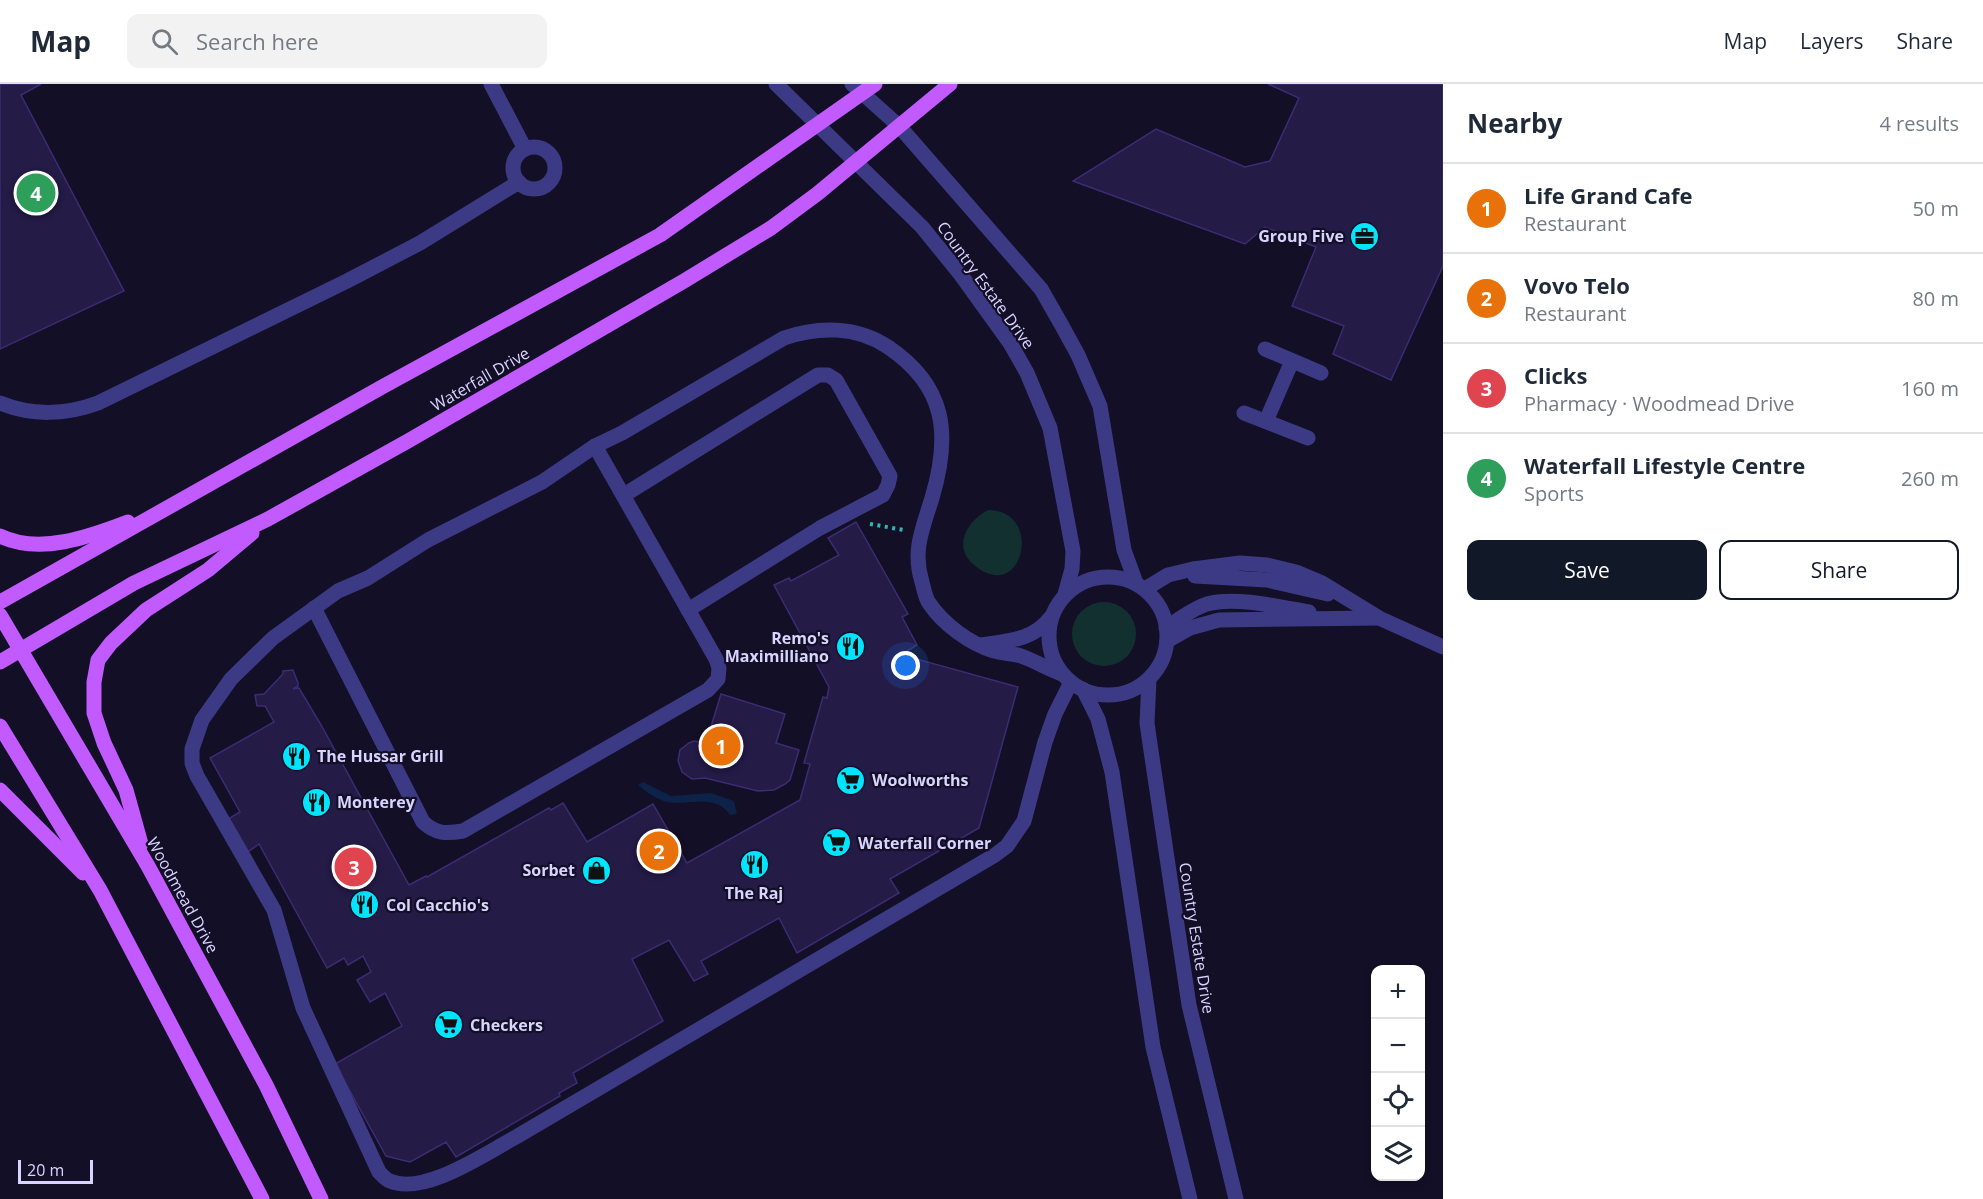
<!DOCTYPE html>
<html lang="en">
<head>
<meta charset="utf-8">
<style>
	:root { --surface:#fff; --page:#f2f2f3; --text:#1f2937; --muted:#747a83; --line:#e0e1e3; --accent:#111827 }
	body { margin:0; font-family:"Open Sans",sans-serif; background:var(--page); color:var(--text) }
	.controls { position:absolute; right:18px; bottom:18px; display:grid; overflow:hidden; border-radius:12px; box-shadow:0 3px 9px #0003 }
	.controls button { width:54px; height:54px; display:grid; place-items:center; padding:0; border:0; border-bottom:2px solid var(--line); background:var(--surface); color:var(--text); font:30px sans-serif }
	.scale { position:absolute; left:18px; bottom:15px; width:75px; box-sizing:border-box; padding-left:6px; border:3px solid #d9d4ff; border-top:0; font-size:16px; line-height:21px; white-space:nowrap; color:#d9d4ff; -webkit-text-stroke:4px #130f26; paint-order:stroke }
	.you { position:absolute; left:906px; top:582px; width:21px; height:21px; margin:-15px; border:4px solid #fff; border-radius:50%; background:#1a73e8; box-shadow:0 0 0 9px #1a73e833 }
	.badge { display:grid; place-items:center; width:39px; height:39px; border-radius:50%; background:var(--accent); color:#fff; font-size:20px; font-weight:700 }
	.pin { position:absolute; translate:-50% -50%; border:3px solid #fff; box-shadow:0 2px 6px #0006 }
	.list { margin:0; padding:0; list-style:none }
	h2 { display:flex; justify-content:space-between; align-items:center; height:78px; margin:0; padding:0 24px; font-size:26px }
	h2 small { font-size:20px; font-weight:400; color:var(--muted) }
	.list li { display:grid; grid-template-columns:39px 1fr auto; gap:18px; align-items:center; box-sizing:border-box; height:90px; padding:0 24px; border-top:2px solid var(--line) }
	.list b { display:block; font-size:22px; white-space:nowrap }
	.list p { margin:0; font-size:20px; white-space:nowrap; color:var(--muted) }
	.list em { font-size:20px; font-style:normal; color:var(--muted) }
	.actions { display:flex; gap:12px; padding:18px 24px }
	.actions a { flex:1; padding:14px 0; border:2px solid var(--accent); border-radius:12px; text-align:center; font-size:21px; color:var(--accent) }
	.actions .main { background:var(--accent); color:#fff }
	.icon { flex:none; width:33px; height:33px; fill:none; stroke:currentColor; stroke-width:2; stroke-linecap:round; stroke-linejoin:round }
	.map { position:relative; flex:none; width:1443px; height:1115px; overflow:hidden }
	header { display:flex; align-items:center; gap:36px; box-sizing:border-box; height:84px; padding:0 30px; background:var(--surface); border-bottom:2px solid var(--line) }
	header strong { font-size:28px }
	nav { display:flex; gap:33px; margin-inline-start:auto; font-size:21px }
	.search { width:420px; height:54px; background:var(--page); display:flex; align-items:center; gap:15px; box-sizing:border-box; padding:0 21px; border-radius:12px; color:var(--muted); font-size:22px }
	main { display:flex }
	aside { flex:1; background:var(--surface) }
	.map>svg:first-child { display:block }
	.green { fill:#12302f }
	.water { fill:#0c2248 }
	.building { fill:#241b47; stroke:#3b2d73; stroke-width:1.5 }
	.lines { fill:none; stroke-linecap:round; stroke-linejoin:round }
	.path { stroke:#2fb8b0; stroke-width:4; stroke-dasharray:3 4.5; stroke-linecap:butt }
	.minor { stroke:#3d3a85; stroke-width:15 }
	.major { stroke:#c25bff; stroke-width:15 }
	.labels { text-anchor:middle; stroke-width:4.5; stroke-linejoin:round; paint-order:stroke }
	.poi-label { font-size:16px; font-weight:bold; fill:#d9d4ff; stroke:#130f26; text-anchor:start }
	.street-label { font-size:16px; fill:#d9d4ff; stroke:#130f26 }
</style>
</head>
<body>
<header>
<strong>Map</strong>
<div class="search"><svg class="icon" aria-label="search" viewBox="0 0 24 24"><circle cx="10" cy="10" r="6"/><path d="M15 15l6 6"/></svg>Search here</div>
<nav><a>Map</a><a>Layers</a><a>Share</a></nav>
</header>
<main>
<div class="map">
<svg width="1443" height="1115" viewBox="0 0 1443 1115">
	<rect width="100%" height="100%" fill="#130f26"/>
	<g class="green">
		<path d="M988,426c57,0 35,96 -14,55 -22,-18 -7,-44 14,-55z"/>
		<circle cx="1104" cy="550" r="32"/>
	</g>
	<path class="water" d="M643,698l28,14 40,-3 23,8 3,13 -7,1c-14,-22 -42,-9 -63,-13 -11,-3 -21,-10 -29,-17z"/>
	<g class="building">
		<path d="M0,0h41l-20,11 103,196 -124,58z"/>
		<path d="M1268,0h175v182l-52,114 -58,-26 11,-28 -52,-20 24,-59 -51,-20 -20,17 -172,-63 83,-52 89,38 25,-6 29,-63z"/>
		<path d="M856,438l52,92 -6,3 15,28 -10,6 2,6 109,30 -39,141 -89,51 9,14 -102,60 -18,-35 -78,43 7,13 -14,7 -25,-41 -37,19 31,62 -90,52 4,10 -18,10 1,3 -104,61 -10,-15 -36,20 -24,-6 -51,-92 67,-38 -17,-33 -15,9 -13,-22 14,-8 -8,-16 -15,9 -4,-7 -17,10 -68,-124 -14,10 -20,-33 15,-9 -30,-54 64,-36 -9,-16h-8l-2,-11 9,-1 19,-20v-3l10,-1 5,13v3l-5,3 6,-1 21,35 89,162 17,-9 1,1 122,-69 2,2 12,-7 24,39 66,-38 34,59 113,-63 10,-36 -6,-1 19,-66 4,1 2,-11 -55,-102 15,-7 2,3 48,-26 -11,-17z"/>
		<path d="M721,610l64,20 -9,29 23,7 -9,30 -5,4 -11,6 -16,1 -53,-13 -13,1 -10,-7 -4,-11 2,-11 9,-7 5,-2 12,2z"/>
	</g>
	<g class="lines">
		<path class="path" d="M870,440l34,6"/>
		<g class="minor">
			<path d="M491,0l34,65"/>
			<path d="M776,0l146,143 39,48 49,68 17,30 23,55 23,123 -1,18 -7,25"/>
			<path d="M852,0l47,42 142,163 20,35 17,31 22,51 24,144 12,33"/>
			<circle cx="534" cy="84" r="21"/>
			<path d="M1265,265l56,24"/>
			<path d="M0,319c31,13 66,12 98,0l249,-122 73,-38 99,-61"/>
			<path d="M1244,329l64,25"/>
			<path d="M1266,337l26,-60"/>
			<path d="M624,411l194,-120h10l8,5 54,96 -2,9 -5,10 -63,33 -132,82"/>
			<path d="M1195,492l72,4 61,14"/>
			<circle cx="1108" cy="552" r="59"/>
			<path d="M1145,505l23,-14 25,-6 47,-6 27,2 29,7 26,11 57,35 64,29"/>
			<path d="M314,524l109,214c13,12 23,12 40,9l245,-141 10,-11 1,-11 -3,-9 -121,-213"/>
			<path d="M1166,544c13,-9 26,-19 41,-24 27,-8 74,3 102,8"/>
			<path d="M1167,557l23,-13 29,-8 160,-2"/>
			<path d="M981,561c27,-4 53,-5 70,-28"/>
			<path d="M1062,590c-14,-5 -27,-13 -41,-18 -9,-3 -18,-2 -27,-5 -24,-7 -51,-27 -65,-48 -4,-6 -5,-14 -7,-21 -10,-32 1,-54 10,-84 19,-64 14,-112 -44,-151 -31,-21 -70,-21 -104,-9l-162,95 -27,13 -53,36 -114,58 -60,38 -30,13 -65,47 -42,41 -29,41 -10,29v14l5,13 77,134 29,98 76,164c3,3 7,8 11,9 34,15 96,-28 126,-44l479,-282 12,-9 17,-25 21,-79 10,-28 16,-32"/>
			<path d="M1149,595l-2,44 3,21 39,261 47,194"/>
			<path d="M1083,605l15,30 14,53 41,275 37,152"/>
		</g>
		<g class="major">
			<path d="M0,452c39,19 89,1 128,-14"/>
			<path d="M0,518l382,-215 278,-152 215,-151"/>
			<path d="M0,531l148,251 118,219 55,114"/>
			<path d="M0,578l134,-79 134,-64 140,-78 276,-160 87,-53 46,-34 133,-110"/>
			<path d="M0,642l100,164 162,309"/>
			<path d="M0,706l83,83"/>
			<path d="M141,760l-15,-54 -22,-47 -10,-30v-31l4,-22 13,-17 35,-33 62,-40 44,-37"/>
		</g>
	</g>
	<defs>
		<symbol id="office-disc" viewBox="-11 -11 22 22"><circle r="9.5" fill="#00e5ff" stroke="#130f26"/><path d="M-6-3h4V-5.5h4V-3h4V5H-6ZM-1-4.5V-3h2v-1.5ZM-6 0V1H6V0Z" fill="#111"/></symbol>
		<symbol id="restaurant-disc" viewBox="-11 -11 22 22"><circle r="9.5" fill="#00e5ff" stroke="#130f26"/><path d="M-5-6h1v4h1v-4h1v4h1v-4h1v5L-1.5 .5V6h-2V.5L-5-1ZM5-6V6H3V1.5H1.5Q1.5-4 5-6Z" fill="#111"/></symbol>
		<symbol id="supermarket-disc" viewBox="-11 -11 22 22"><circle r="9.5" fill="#00e5ff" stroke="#130f26"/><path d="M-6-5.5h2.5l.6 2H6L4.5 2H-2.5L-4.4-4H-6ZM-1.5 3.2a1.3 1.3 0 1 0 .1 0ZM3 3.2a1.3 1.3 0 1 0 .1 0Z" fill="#111"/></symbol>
		<symbol id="shop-disc" viewBox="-11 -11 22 22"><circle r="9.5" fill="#00e5ff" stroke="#130f26"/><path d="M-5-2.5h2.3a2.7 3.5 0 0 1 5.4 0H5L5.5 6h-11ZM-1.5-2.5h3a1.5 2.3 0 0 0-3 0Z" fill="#111"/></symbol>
	</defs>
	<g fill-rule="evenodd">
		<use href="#office-disc" x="1348" y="136" width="33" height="33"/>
		<use href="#restaurant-disc" x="834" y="546" width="33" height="33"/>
		<use href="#restaurant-disc" x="280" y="656" width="33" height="33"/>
		<use href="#supermarket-disc" x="834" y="680" width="33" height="33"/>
		<use href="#restaurant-disc" x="300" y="702" width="33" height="33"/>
		<use href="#supermarket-disc" x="820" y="742" width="33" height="33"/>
		<use href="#restaurant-disc" x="738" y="764" width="33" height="33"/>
		<use href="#shop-disc" x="580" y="770" width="33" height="33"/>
		<use href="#restaurant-disc" x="348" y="804" width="33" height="33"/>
		<use href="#supermarket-disc" x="432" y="924" width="33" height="33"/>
	</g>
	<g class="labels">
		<g class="poi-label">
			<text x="1344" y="158" text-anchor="end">Group Five</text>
			<text x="829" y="560" text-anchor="end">Remo's<tspan x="829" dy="18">Maximilliano</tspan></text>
			<text x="317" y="678">The Hussar Grill</text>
			<text x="872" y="702">Woolworths</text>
			<text x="337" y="724">Monterey</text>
			<text x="858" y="765">Waterfall Corner</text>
			<text x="575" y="792" text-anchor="end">Sorbet</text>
			<text x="754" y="815" text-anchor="middle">The Raj</text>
			<text x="386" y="827">Col Cacchio's</text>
			<text x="470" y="947">Checkers</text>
		</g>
		<g class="street-label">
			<text transform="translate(986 201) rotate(54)" y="6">Country Estate Drive</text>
			<text transform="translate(480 295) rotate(-30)" y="6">Waterfall Drive</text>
			<text transform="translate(183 811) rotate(61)" y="6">Woodmead Drive</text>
			<text transform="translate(1197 854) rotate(81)" y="6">Country Estate Drive</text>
		</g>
	</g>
</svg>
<div class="controls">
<button>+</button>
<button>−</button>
<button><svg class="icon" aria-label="locate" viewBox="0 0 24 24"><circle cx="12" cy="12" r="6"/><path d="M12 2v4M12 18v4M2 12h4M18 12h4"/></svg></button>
<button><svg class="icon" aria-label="layers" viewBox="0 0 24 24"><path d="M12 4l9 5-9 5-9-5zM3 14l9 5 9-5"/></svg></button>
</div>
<div class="scale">20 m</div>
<div class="you"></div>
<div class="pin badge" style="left:721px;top:662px;background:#e8710a">1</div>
<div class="pin badge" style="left:659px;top:767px;background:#e8710a">2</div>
<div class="pin badge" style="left:354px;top:783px;background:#e0444e">3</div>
<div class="pin badge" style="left:36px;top:109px;background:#2e9e5b">4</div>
</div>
<aside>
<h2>Nearby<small>4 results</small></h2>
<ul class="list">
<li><span class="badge" style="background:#e8710a">1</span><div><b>Life Grand Cafe</b><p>Restaurant</p></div><em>50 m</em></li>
<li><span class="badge" style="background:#e8710a">2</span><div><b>Vovo Telo</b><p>Restaurant</p></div><em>80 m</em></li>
<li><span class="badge" style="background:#e0444e">3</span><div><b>Clicks</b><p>Pharmacy · Woodmead Drive</p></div><em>160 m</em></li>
<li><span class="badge" style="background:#2e9e5b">4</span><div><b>Waterfall Lifestyle Centre</b><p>Sports</p></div><em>260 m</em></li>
</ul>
<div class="actions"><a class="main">Save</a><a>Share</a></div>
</aside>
</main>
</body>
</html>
